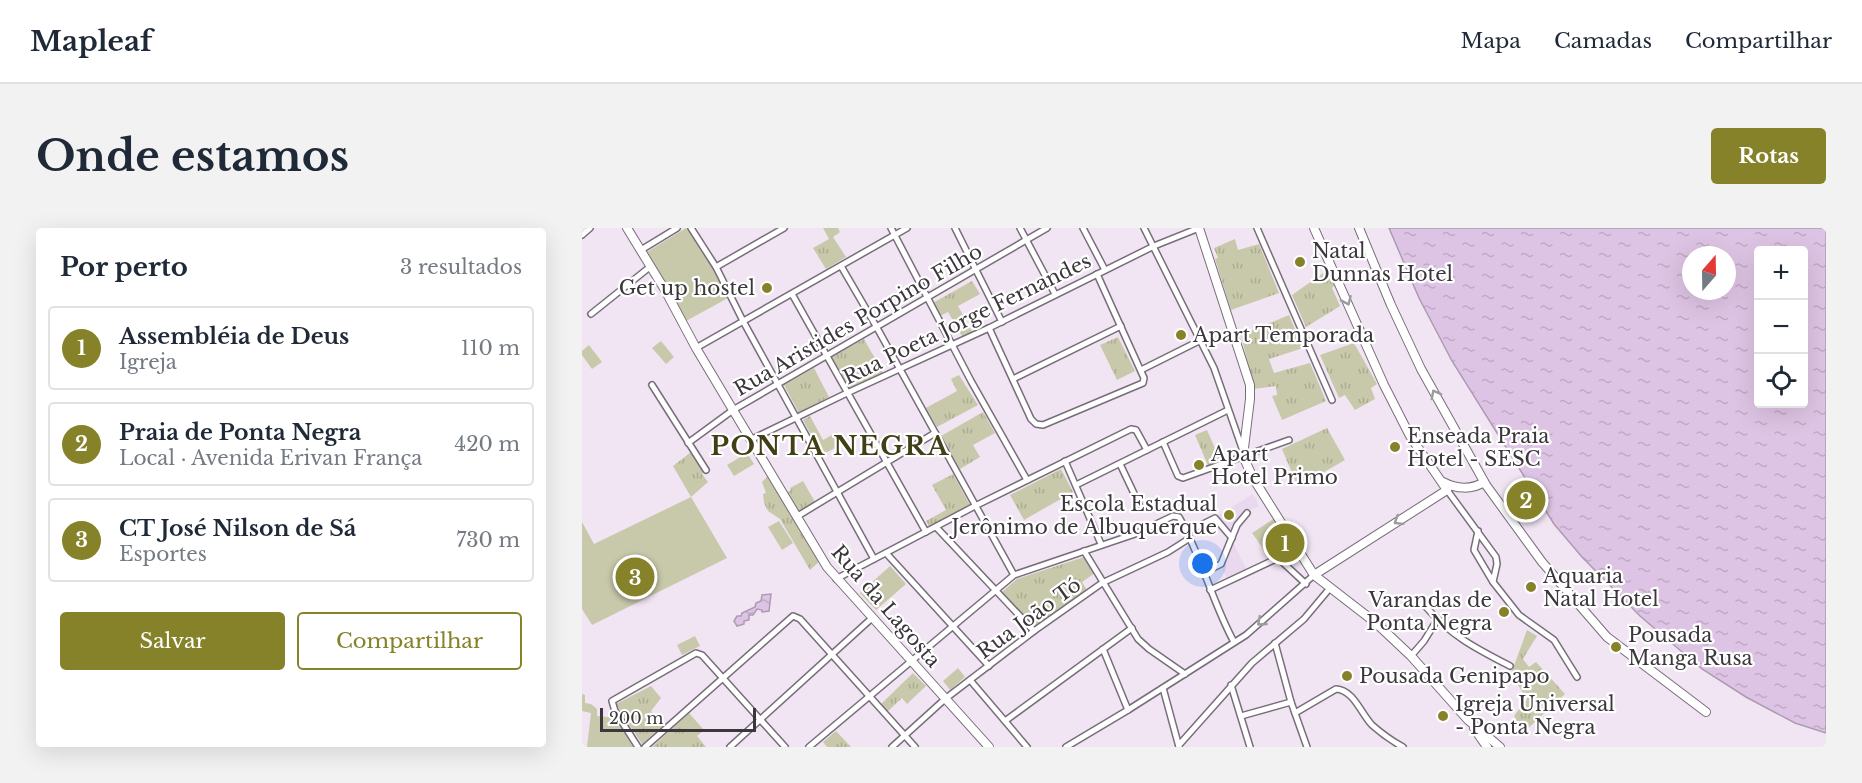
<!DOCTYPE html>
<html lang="pt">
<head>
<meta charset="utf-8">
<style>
	:root { --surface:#fff; --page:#f2f2f3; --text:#1f2937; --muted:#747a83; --line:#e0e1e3; --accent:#85822a }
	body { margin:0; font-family:"Libre Baskerville",serif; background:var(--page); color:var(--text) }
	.controls { position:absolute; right:18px; top:18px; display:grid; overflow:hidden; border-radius:6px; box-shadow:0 6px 24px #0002 }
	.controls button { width:54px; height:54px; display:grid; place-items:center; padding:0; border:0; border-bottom:2px solid var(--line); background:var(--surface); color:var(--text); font:30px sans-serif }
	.compass { position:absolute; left:1100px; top:18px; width:54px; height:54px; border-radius:50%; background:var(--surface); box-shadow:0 6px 24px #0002; rotate:20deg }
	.scale { position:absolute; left:18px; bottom:15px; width:156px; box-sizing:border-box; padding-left:6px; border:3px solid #3b373c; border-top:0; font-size:16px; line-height:21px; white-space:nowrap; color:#3b373c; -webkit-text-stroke:4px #fff; paint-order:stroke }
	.you { position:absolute; left:621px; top:336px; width:21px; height:21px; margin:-15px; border:4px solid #fff; border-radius:50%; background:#1a73e8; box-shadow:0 0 0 9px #1a73e833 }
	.badge { display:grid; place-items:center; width:39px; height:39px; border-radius:50%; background:var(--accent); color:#fff; font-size:20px; font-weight:700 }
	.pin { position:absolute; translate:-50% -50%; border:3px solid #fff; box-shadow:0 2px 6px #0006 }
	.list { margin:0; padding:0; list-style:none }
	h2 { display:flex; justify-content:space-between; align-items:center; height:78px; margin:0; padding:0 24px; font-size:26px }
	h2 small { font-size:20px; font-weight:400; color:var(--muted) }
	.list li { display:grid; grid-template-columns:39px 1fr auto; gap:18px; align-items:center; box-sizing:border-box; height:84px; margin:0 12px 12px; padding:0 12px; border:2px solid var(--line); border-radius:6px }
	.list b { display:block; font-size:22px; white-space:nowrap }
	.list p { margin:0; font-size:20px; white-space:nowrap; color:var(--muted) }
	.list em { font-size:20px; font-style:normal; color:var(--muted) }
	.actions { display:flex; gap:12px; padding:18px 24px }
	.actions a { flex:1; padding:14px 0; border:2px solid var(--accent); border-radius:6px; text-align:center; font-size:21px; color:var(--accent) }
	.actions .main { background:var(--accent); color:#fff }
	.icon { flex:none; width:33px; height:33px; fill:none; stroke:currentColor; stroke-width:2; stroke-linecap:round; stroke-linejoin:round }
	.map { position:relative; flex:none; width:1244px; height:519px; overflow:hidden; border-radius:6px }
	header { display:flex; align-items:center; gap:36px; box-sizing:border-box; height:84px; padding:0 30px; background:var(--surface); border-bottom:2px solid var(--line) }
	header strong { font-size:28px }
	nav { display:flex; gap:33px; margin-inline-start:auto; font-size:21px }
	.intro { display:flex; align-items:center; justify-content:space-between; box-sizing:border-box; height:144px; padding:0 36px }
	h1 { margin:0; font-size:42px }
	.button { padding:15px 27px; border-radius:6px; background:var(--accent); color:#fff; font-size:21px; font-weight:700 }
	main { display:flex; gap:36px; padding:0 36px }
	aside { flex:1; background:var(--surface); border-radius:6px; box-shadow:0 6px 24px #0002 }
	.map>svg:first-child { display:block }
	.built { fill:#ead9ee }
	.grass { fill:url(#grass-tufts) }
	.green { fill:#c8c8aa }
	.water { fill:url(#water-ripples); stroke:#ad9ab2; stroke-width:1.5; fill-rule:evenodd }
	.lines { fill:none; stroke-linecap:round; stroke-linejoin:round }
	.street-casing { stroke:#786d7a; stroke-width:8 }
	.secondary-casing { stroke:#786d7a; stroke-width:10 }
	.primary-casing { stroke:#786d7a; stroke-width:10 }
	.street { stroke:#fff; stroke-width:5 }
	.secondary { stroke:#fff; stroke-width:8 }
	.primary { stroke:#fff; stroke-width:8 }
	.oneway { stroke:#9d9b9e }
	.poi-dot { fill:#85822a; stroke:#fff; stroke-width:2 }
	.labels { text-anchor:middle; stroke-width:4.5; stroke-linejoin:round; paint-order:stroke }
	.poi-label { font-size:20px; fill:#3b373c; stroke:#fff; text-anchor:start }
	.street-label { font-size:20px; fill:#3b373c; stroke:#fff }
	.district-label { font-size:26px; font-weight:bold; letter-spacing:1.5px; fill:#403f16; stroke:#fff }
</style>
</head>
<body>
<header>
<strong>Mapleaf</strong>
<nav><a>Mapa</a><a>Camadas</a><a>Compartilhar</a></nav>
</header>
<div class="intro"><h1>Onde estamos</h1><a class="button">Rotas</a></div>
<main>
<aside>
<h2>Por perto<small>3 resultados</small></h2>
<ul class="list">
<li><span class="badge">1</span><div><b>Assembléia de Deus</b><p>Igreja</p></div><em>110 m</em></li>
<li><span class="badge">2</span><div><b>Praia de Ponta Negra</b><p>Local · Avenida Erivan França</p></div><em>420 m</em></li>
<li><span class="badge">3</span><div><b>CT José Nilson de Sá</b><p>Esportes</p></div><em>730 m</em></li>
</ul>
<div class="actions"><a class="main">Salvar</a><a>Compartilhar</a></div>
</aside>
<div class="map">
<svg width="1244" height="519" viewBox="0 0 1244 519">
	<defs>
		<pattern id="grass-tufts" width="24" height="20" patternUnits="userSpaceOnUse" patternTransform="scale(1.5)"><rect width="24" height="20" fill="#c8c8aa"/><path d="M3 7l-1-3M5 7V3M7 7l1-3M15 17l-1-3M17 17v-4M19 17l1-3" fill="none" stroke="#adac93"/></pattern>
		<pattern id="water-ripples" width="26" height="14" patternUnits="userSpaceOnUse" patternTransform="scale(1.5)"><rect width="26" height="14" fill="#dec4e4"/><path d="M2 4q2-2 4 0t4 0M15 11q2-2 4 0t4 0" fill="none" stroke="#bfa9c4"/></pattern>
	</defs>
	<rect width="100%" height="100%" fill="#f1e5f4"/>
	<g class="built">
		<path d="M671,266l6,12 -19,9 -8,20 -15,-19z"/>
		<path d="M651,314l14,28 -20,8 -5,-9z"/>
	</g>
	<g class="grass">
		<path d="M241,0h15l2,4 -7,5 13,20 -20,12 -13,-21 16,-9z"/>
		<path d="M653,11l3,11 21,-6 20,49 -48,17 -16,-51 3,-1 -4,-10z"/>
		<path d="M747,41l6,16 -3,3 8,18 -34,21 -14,-32z"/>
		<path d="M390,53l8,13 -22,12 15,27 -10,5 -15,-26 -10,5 -7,-13z"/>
		<path d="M707,87l14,33 -34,11 5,14 36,-10 16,38 -44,19 -10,-24 5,-1 -1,-9 -22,3 -13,-54z"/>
		<path d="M536,109l17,34 -18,9 -17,-35z"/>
		<path d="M282,111l19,34 -33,16 -18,-32z"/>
		<path d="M772,115l23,41 -6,4 4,11 -20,11 -10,-15 -6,3 -19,-43z"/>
		<path d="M232,140l15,29 -30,16 -15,-28z"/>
		<path d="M377,147l19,30 -41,22 -11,-19 31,-17 -6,-12z"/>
		<path d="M401,184l12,21 -22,12 7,12 -20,12 -19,-33z"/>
		<path d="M228,188l13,24 14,-8 7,11 -22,12 -19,-35z"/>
		<path d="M745,200l18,32 -47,27 -16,-38z"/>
		<path d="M625,202l14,32 -12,6 -14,-33z"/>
		<path d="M109,224l13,19 -2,3 6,8 -17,15 -18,-31z"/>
		<path d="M479,241l12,23 -49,28 -14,-25z"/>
		<path d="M371,246l18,33 -41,21 -4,-7 20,-11 -14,-25z"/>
		<path d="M187,247l51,86 -10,9 -30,-51 -12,-8 -4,-8 -1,-9 3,-1 -4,-11z"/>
		<path d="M221,253l12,21 -17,10 -12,-19 5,-3 -1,-2z"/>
		<path d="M693,290l9,15 -20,17 -12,-17z"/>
		<path d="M502,329l11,16 -13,9 6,10 -53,36 -33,-36 15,-13z"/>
		<path d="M945,402l10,6 -14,23 6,8 7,-5 29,32 -41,38 -10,-16 13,-17 -16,-25z"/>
		<path d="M331,445l13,13 -19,18 -5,-6 -16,15 -7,-7z"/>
		<path d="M69,458l10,12 -10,13 11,15 -20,18 -26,-40z"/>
		<path d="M107,485l15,17 -7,6 9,11h-54z"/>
		<path d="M254,503l15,16h-24l-4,-5z"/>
	</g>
	<g class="green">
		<path d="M104,0l25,38 17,32 -42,23 -15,-30 -24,-39z"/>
		<path d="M79,113l13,16 -8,7 -14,-16z"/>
		<path d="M7,117l13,17 -10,7 -10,-14v-4z"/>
		<path d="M165,225l7,11 -20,12 -7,-11z"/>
		<path d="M109,269l36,61 -135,67 -10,-16v-87l12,22z"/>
		<path d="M197,293l14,22 -11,7 -14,-23z"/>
		<path d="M308,338l16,18 -30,26 -16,-17z"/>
		<path d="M113,408l5,10 -18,9 -5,-10z"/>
		<path d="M376,440l7,9 -15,13 -7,-9z"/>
		<path d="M0,466l3,1v8l6,1 6,5v7l19,2 17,29h-46l4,-34 -9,-2z"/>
	</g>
	<g class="water">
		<path d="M807,0h437v505l-31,-10 -49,-26 -44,-28 -62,-53 -58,-59 -28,-33 -102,-163 -33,-63zM1176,22h46v154h-46zM1109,27h36v36h-36z"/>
		<path d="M189,366l-2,17 -7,1v-2l-5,-1 -4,6h-4v5l-5,1v3l-7,2 -3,-5 3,-5h4l1,-3 13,-6 1,-4 5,-2 1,-6z"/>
	</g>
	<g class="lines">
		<defs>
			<g id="street">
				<path d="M109,0l25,39 27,54 131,238"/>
				<path d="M309,0l80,153 56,99"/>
				<path d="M373,0l47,94"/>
				<path d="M438,0l35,66"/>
				<path d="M501,0l22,42"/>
				<path d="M562,0l70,140 29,83"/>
				<path d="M675,0l75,172"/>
				<path d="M0,7l8,-7"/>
				<path d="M59,22l36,-22"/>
				<path d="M259,38l35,60 138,249"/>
				<path d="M134,39l68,-39"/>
				<path d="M210,66l134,238"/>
				<path d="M9,86l60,-48"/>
				<path d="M407,100l42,91 5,5 7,1 100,-42 1,-5 -47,-104"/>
				<path d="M114,120l211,-120"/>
				<path d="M559,142l60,-30"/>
				<path d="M431,151l108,-53"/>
				<path d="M70,157l54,85"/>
				<path d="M168,212l97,-47 142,-65 165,-82 45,-18"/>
				<path d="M581,214l15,34 5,2 106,-38"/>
				<path d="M106,215l45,-33 314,-182"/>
				<path d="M483,233l36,83"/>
				<path d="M538,236l19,40"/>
				<path d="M494,257l152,-75"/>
				<path d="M865,262l49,67 1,7 -4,18 26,33 35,25 23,37"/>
				<path d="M214,289l139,-84"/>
				<path d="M354,299l98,104"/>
				<path d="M896,303l-4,19 19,32"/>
				<path d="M605,304l28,-14 17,20"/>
				<path d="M502,323l54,88 11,10 36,25"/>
				<path d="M304,325l103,113"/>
				<path d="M696,330l28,26"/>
				<path d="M621,345l18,-9 16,-39 10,-12"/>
				<path d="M254,351l139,-73 156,-77 5,1 11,20"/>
				<path d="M628,362l68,-32 18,-12"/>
				<path d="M844,379c25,29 51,42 84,59"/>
				<path d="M693,415l16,59 16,45"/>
				<path d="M521,421l25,61"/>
				<path d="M829,428l13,-15 13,-21"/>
				<path d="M388,452l57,67"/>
				<path d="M649,457l19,62"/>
				<path d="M581,460l16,59"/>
				<path d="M713,485l41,-24c18,1 25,25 36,36 9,8 20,16 31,22"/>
				<path d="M659,488l50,-14"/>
				<path d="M423,493l127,-93"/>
				<path d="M597,517l73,-82 52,-44 26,-31"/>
				<path d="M56,519l-23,-36 -3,-10 84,-48 6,2 83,92"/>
				<path d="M63,519l148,-131 7,3 115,128"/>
				<path d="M148,519l142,-129"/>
				<path d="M227,519l205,-172 121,-41 38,-18 6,1c23,40 33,85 55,125"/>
				<path d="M310,519l53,-48 89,-68 68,-48 66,-31 22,-14"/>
				<path d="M484,519l62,-37 118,-75 68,-60"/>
			</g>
			<g id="secondary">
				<path d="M45,0l38,62 31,58 37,62 94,157 162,180"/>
				<path d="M617,0l51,157v14l-7,57 10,22 61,97 62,48 35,33 57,64 32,27"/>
				<path d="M777,0l32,77 30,64 65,116 56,77 65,75 99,75"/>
				<path d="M861,254c13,7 29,8 41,0"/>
				<path d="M732,347l133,-85 -37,-54 -26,-51 -70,-157"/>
				<path d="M892,500l13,19"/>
			</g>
			<path id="primary" d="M0,1l1,-1"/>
		</defs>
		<use href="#street" class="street-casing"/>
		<use href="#secondary" class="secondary-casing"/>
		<use href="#primary" class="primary-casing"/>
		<use href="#street" class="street"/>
		<use href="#secondary" class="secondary"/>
		<use href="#primary" class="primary"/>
	</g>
	<defs><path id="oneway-chevron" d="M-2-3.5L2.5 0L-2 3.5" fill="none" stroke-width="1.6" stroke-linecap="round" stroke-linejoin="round" transform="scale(1.5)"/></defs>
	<g class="oneway">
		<use href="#oneway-chevron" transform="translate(765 73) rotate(66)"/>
		<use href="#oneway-chevron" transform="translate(853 166) rotate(-118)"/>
		<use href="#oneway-chevron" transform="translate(816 293) rotate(148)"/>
		<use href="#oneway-chevron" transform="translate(679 394) rotate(139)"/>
	</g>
	<g class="poi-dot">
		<circle cx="718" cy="34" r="6"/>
		<circle cx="185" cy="60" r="6"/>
		<circle cx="599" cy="107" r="6"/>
		<circle cx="813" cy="219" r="6"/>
		<circle cx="617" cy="237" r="6"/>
		<circle cx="647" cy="287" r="6"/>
		<circle cx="949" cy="359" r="6"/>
		<circle cx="922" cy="384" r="6"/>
		<circle cx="1034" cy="419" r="6"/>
		<circle cx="765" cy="448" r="6"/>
		<circle cx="861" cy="488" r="6"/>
	</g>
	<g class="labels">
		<g class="poi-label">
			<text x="730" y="30">Natal<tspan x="730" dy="23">Dunnas Hotel</tspan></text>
			<text x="173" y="67" text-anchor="end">Get up hostel</text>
			<text x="611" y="114">Apart Temporada</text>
			<text x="825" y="215">Enseada Praia<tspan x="825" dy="23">Hotel - SESC</tspan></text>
			<text x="629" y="233">Apart<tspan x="629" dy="23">Hotel Primo</tspan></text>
			<text x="635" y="283" text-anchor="end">Escola Estadual<tspan x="635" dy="23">Jerônimo de Albuquerque</tspan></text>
			<text x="961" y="355">Aquaria<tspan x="961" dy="23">Natal Hotel</tspan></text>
			<text x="910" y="379" text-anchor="end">Varandas de<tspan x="910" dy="23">Ponta Negra</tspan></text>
			<text x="1046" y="414">Pousada<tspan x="1046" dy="23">Manga Rusa</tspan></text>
			<text x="777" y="455">Pousada Genipapo</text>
			<text x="873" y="483">Igreja Universal<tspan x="873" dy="23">- Ponta Negra</tspan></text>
		</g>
		<g class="street-label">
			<text transform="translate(385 91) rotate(-26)" y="7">Rua Poeta Jorge Fernandes</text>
			<text transform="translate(276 92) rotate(-30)" y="7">Rua Aristides Porpino Filho</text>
			<text transform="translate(304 378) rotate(49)" y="7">Rua da Lagosta</text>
			<text transform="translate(447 390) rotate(-36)" y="7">Rua João Tó</text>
		</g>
		<g class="district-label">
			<text x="248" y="227">PONTA NEGRA</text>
		</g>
	</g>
</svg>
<div class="controls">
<button>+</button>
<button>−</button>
<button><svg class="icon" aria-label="locate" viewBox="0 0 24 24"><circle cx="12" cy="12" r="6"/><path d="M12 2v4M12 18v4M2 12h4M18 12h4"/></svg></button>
</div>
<svg class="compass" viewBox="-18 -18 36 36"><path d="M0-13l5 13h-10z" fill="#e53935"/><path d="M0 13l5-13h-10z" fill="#747a83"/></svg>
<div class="scale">200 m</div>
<div class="you"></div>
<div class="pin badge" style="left:703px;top:315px">1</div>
<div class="pin badge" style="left:944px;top:272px">2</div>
<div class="pin badge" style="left:53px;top:349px">3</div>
</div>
</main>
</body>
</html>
